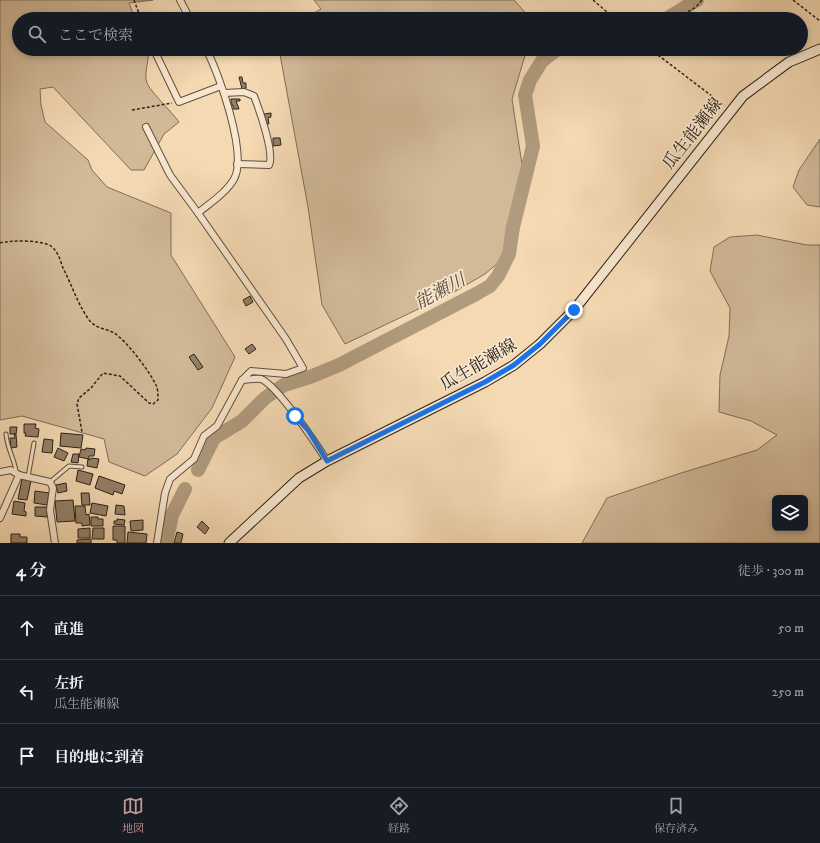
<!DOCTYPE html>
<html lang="ja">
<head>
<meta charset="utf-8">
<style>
	:root { --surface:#171b24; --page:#20242c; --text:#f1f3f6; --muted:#9ea1a6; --line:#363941; --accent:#c59692 }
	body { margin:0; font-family:"IM FELL DW Pica","Noto Serif JP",serif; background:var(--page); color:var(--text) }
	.controls { position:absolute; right:12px; bottom:12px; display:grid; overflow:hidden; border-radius:6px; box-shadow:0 2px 6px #0003 }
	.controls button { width:36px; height:36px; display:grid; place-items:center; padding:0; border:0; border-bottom:1px solid var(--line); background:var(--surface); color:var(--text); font:20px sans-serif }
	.stop { position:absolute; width:12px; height:12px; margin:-9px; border:3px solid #1a73e8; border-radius:50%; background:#fff }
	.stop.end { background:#1a73e8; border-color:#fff; box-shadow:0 1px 4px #0008 }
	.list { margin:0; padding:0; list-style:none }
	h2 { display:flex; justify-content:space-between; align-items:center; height:52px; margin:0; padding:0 16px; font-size:17px }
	h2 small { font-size:13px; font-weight:400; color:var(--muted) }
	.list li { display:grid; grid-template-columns:26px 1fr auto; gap:12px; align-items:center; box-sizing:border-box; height:64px; padding:0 16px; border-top:1px solid var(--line) }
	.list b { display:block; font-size:15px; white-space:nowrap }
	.list p { margin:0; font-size:13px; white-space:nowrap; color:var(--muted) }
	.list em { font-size:13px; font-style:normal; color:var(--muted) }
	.icon { flex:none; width:22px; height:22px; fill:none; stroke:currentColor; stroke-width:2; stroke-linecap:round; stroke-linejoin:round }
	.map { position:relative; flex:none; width:820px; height:543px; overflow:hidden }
	.search { position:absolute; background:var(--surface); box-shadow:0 2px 6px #0003; left:12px; right:12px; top:12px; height:44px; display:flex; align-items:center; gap:10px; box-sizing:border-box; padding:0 14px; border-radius:22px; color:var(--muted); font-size:15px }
	.sheet { height:244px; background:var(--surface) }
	nav { display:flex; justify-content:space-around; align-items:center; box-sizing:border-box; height:56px; border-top:1px solid var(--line); background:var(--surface); font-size:11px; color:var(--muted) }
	nav a { display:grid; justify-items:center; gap:2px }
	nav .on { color:var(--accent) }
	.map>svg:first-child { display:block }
	.green { fill:#d2ba99; stroke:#7f6e58; fill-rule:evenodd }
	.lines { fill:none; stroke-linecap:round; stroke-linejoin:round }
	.river { stroke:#b09b7e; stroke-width:14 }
	.building { fill:#948169; stroke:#2c2218 }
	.lane-casing { stroke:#5e503f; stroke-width:5 }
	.street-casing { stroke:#5e503f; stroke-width:8 }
	.secondary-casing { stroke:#2c2218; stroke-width:11 }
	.path { stroke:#2c2218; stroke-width:1.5; stroke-dasharray:3 2; stroke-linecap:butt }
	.lane { stroke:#f8e6ce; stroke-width:3 }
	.street { stroke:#f8e6ce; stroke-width:6 }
	.secondary { stroke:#f8e6ce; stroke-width:9 }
	.route { stroke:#1a73e8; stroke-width:5 }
	.labels { text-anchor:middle; stroke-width:3.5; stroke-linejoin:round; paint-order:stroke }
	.street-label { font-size:17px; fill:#2c2218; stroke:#f8e6ce }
	.water-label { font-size:18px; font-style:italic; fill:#5a4c3c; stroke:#f8e6ce }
</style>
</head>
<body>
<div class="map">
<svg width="820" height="543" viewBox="0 0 820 543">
	<rect width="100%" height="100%" fill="#f4d9b3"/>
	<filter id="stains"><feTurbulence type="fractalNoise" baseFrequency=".005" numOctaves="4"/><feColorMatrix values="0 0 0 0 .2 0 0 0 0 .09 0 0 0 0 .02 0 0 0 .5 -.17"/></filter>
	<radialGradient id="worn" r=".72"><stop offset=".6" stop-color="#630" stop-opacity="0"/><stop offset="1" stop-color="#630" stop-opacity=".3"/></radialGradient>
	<g class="green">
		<path d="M0,0h153l-24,3 6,16h-116v30h128c4,10 -4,23 0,34 2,7 25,29 32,39l-15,12 -20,36h-13l-78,-83 -13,2 1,16 4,17 43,38 4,10 15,17 64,26v42l64,102 -23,51 -35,46 -32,22 -36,-14 -5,-23 -82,-23 -22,4z"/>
		<path d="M314,0h200l17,19h-227l17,-10z"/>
		<path d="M279,49h248l-15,50 13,85 -20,73 -20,17 -31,18 -109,52 -23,-39 -14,-98z"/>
		<path d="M820,139v68l-13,-2 -14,-18 6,-17z"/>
		<path d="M757,235l50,10h13v298h-238l25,-45 74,-25 76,-23 20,-15 -26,-14 -32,-9 1,-37 9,-39 1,-28 -20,-37 4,-24 16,-10zM775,498h30v30h-30z"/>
	</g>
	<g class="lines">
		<g class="river">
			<path d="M666,19l31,-19"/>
			<path d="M198,470l16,-32 28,-17 23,-23 19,-13 26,-8 29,-12 137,-71 14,-8 8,-10 11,-22 4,-27 20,-81 -8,-51 5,-15 12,-19 14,-11 5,-1"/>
			<path d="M166,543l6,-28 13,-26"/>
		</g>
	</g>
	<g class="building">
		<path d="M239,77h3l1,6h3v5l-4,1z"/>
		<path d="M231,99h9v2h-4l3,8h-6v-4h-2z"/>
		<path d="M271,113v4l-3,1 1,6h-4l-1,-10z"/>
		<path d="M273,138h7l1,7 -8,1z"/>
		<path d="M250,296l3,6 -7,4 -3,-6z"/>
		<path d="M252,344l4,5 -7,5 -4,-5z"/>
		<path d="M194,354l9,13 -5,3 -9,-13z"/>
		<path d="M24,424h12l-1,4 4,1 -1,8 -13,-1 1,-3h-2z"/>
		<path d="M10,427h7l-1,7h-6z"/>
		<path d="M61,433l22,2 -2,13 -21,-2z"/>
		<path d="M14,434h2l1,13 -6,1 -1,-10h5z"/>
		<path d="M44,439l9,1 -1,13 -10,-1z"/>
		<path d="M58,448l10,5 -4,8 -10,-4z"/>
		<path d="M86,448l9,1 -1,7h-5v3l-10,-2 2,-8 4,1z"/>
		<path d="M73,454h6l-1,9 -7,-1z"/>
		<path d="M91,458l8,1 -2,9 -10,-2 1,-7 2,1z"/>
		<path d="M78,470l15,4 -3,11 -14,-4z"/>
		<path d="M99,476l26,9 -3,9 -8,-3 -1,4 -18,-7z"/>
		<path d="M22,479l9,2 -4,19 -9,-1z"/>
		<path d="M66,483l1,8 -9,2 -2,-8z"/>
		<path d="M35,491l14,2 -2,12 -13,-2z"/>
		<path d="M81,493h8l1,12h-8z"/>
		<path d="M73,500l2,21 -18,1 -2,-21z"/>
		<path d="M14,501l11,2 -1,8 2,1v4l-14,-2z"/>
		<path d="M92,503l16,3 -2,10 -16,-3z"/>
		<path d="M116,505l8,1 1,9 -10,-1z"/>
		<path d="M75,506h10l1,9 3,-1 1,11 -8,1v-3h-6z"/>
		<path d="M35,507h12v10l-12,-1z"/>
		<path d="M91,517h7v2h5v7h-12z"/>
		<path d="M117,519l8,1 -1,5 -10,-1v-3h3z"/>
		<path d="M143,520v10l-12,1 -1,-10z"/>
		<path d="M202,521l7,7 -4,6 -8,-7z"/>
		<path d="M113,526h12v17h-8v-3h-4z"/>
		<path d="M90,528v10h-12v-9z"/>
		<path d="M93,528h11v11h-12z"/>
		<path d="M128,532l19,2 -1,9h-19z"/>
		<path d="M177,532l6,2 -2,9h-7z"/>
		<path d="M11,534h9v3h7v6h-16z"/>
		<path d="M91,539v4h-14v-3z"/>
	</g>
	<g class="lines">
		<defs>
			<g id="lane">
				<path d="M6,434c1,14 8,24 10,37"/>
				<path d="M28,477l6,-34"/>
				<path d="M50,482l19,-16 13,1"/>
			</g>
			<g id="street">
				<path d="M180,0l10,19"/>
				<path d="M156,54l23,48 42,-16"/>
				<path d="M224,93l20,-1 10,4c5,13 21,58 15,69l-32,-1"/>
				<path d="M146,127l24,48 28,38"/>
				<path d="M242,380c6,0 14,-2 19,-1 16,6 56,66 66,82"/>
				<path d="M0,472l11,-2 8,5 -19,43"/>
				<path d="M19,475l31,7 3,6 -3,22 5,33"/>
				<path d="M157,543l8,-50 5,-14 24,-20 10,-23 13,-10 25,-46 9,-9 35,3 17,-6 -17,-29 -88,-126c12,-10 28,-20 36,-34 14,-24 -15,-106 -28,-130"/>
			</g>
			<path id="secondary" d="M229,543l70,-65 28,-17 158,-79 29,-17 26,-21 34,-34 169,-214 46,-34 31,-13"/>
		</defs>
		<use href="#lane" class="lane-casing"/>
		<use href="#street" class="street-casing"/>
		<use href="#secondary" class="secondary-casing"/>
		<g class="path">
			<path d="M134,0l7,19"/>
			<path d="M593,0l22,19"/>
			<path d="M793,0l27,21"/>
			<path d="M675,19l21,-12 6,-7"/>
			<path d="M650,49l75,57"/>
			<path d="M162,51l5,-2"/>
			<path d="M132,110l40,-7"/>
			<path d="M0,243c10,-3 42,-3 51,3 9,7 9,17 14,26 8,16 14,35 25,49 7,8 15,7 24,12 12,7 36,39 42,52 2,4 2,10 2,15l-5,4 -4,-1 -29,-27 -17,-3 -12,15 -12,10 -2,6 5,28"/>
		</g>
		<use href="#lane" class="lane"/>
		<use href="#street" class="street"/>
		<use href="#secondary" class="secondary"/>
	</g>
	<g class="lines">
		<path class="route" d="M295,416l13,14 19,31 158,-79 29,-17 26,-21 34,-34"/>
	</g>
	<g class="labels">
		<g class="street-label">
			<text transform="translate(692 133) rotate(-52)" y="6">瓜生能瀬線</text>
			<text transform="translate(478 364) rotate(-30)" y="6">瓜生能瀬線</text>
		</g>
		<g class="water-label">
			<text transform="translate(440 291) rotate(-28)" y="6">能瀬川</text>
		</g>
	</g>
	<rect width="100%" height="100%" filter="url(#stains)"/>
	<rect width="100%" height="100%" fill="url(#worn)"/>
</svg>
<div class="controls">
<button><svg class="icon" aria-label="layers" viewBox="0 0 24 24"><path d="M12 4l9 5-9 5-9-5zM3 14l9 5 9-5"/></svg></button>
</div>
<div class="stop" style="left:295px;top:416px"></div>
<div class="stop end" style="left:574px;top:310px"></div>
<div class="search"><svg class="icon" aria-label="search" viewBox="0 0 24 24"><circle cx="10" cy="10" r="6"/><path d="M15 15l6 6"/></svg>ここで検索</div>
</div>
<section class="sheet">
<h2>4 分<small>徒歩 · 300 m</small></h2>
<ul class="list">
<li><svg class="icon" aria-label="ahead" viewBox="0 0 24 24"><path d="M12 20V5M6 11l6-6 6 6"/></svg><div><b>直進</b></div><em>50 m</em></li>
<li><svg class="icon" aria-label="left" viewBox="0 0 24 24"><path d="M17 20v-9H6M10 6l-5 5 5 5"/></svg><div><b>左折</b><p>瓜生能瀬線</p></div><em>250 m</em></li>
<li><svg class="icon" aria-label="arrive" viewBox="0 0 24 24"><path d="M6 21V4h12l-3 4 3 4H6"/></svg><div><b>目的地に到着</b></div></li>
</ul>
</section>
<nav>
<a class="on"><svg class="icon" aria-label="map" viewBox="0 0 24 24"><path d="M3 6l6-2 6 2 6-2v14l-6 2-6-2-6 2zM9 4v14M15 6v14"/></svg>地図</a>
<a><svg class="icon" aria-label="directions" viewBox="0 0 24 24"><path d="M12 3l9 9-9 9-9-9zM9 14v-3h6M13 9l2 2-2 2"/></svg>経路</a>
<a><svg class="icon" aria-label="saved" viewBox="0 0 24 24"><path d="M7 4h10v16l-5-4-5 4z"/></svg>保存済み</a>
</nav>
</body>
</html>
